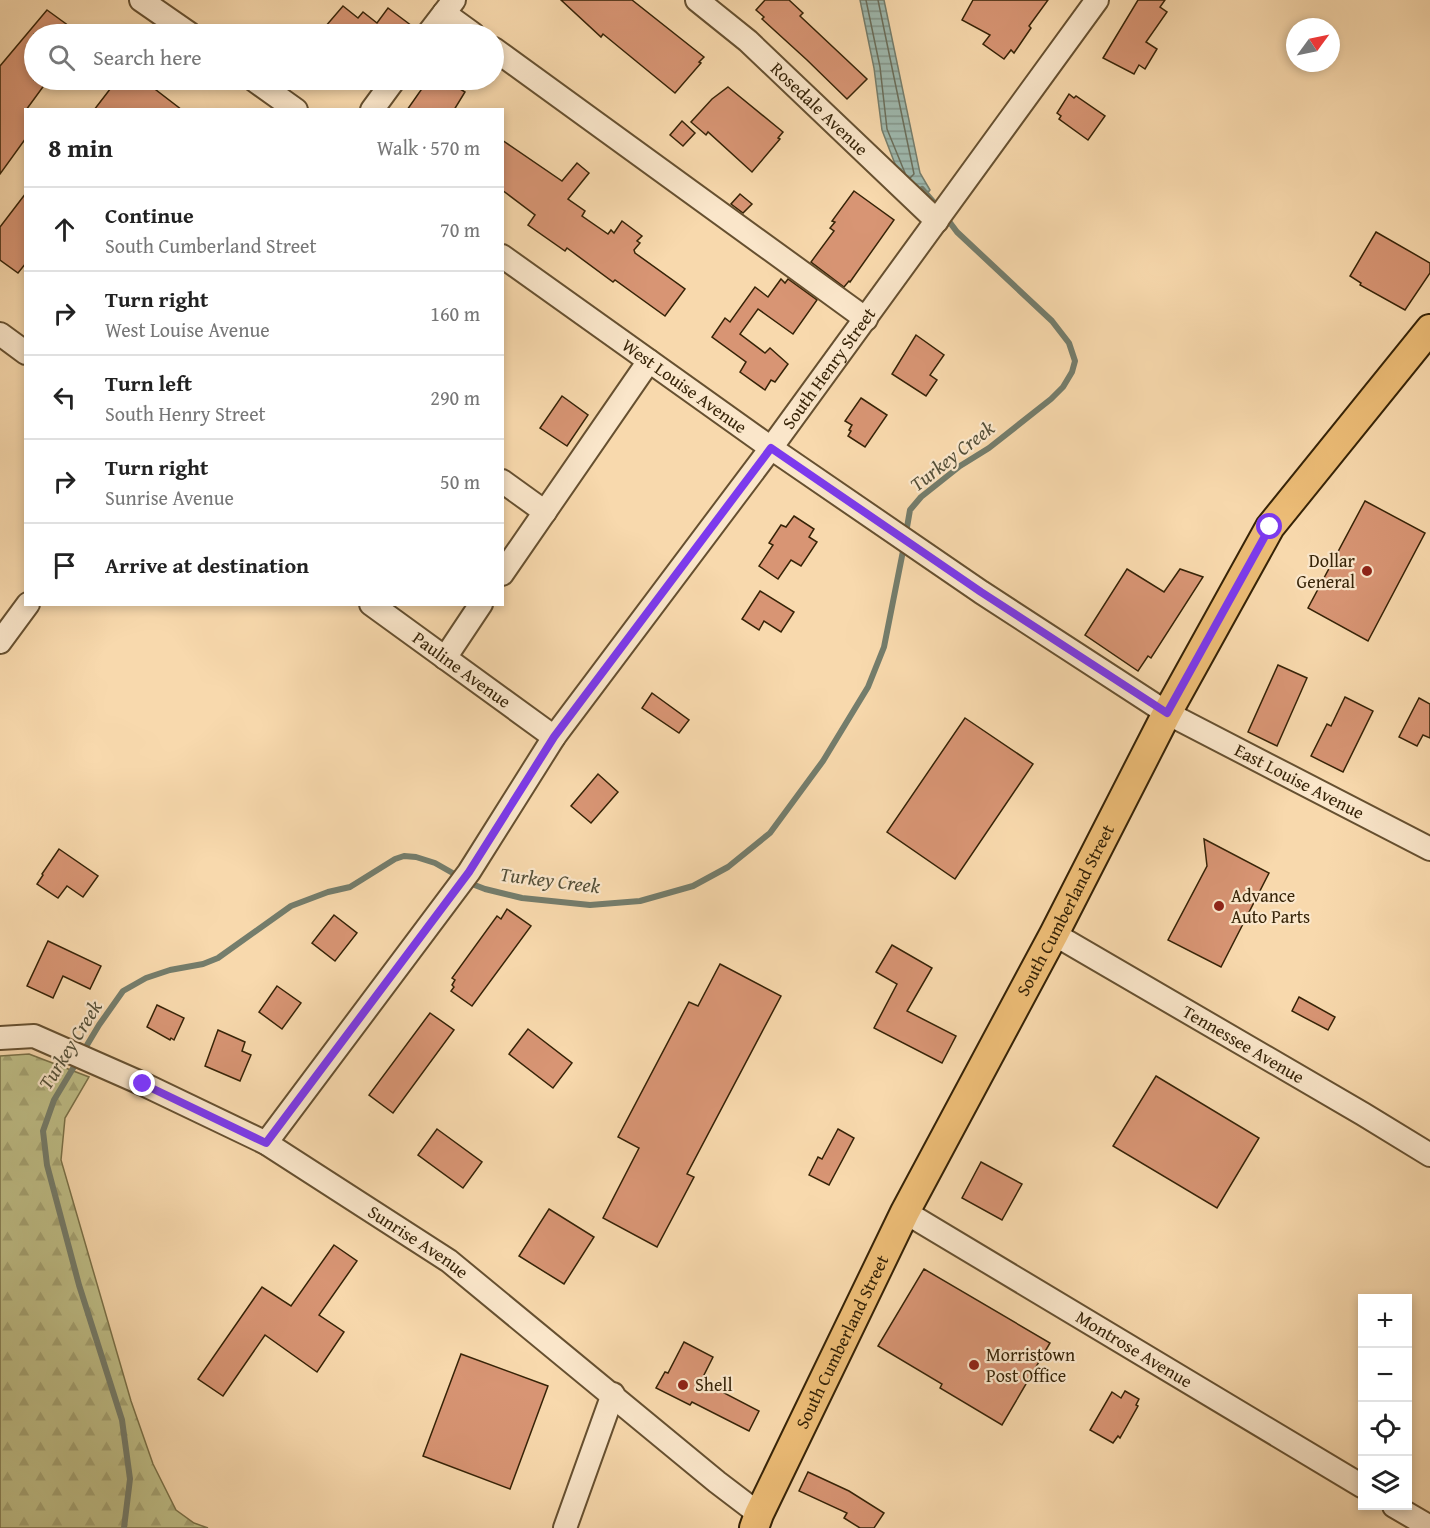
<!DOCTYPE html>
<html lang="en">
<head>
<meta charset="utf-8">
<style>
	:root { --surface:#fff; --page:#f6f6f6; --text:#222; --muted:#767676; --line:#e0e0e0 }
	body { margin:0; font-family:"Gentium Book Plus",serif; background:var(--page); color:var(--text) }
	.controls { position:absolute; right:18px; bottom:18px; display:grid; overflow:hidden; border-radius:0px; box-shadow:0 3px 9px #0003 }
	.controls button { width:54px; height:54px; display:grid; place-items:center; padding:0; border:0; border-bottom:2px solid var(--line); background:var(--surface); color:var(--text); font:30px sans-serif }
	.compass { position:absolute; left:1286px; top:18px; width:54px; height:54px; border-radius:50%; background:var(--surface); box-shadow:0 3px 9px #0003; rotate:57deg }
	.stop { position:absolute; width:18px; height:18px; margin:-14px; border:4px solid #7c3aed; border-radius:50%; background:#fff }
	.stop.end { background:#7c3aed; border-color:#fff; box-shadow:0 2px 6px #0008 }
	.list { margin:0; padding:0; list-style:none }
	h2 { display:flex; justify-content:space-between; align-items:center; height:78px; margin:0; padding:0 24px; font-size:26px }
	h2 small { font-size:20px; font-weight:400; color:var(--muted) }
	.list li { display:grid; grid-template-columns:39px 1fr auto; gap:18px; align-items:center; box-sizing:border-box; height:84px; padding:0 24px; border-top:2px solid var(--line) }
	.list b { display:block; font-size:22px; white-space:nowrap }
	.list p { margin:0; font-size:20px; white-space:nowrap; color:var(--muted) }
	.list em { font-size:20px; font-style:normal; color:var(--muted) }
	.icon { flex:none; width:33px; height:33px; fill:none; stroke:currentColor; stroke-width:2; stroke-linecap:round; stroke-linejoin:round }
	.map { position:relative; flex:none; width:1430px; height:1528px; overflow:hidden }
	.search { position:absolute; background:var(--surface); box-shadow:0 3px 9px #0003; left:24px; top:24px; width:480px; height:66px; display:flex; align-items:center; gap:15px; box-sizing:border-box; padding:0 21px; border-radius:33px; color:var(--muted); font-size:22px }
	.panel { position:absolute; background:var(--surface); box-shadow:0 3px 9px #0003; left:24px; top:108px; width:480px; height:498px; border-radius:0px }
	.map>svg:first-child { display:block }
	.forest { fill:url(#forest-firs); stroke:#7a7148; stroke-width:1.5 }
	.water { fill:url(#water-rules); stroke:#747d6c; stroke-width:1.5 }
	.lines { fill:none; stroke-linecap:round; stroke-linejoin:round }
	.shore { stroke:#6a6e5b; stroke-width:1.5 }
	.stream { stroke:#747d6c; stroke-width:6 }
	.building { fill:#d89574; stroke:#362307; stroke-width:1.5 }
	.minor-casing { stroke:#665030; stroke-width:26 }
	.major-casing { stroke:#362307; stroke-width:32 }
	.minor { stroke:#fae6ca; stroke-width:22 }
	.major { stroke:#ecbc76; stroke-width:28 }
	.route { stroke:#7c3aed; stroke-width:8 }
	.poi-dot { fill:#8f2418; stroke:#fae6ca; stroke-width:2 }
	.labels { text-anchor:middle; stroke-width:4.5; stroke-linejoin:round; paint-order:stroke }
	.street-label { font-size:18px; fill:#362307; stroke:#fae6ca }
	.poi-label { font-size:18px; fill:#362307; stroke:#fae6ca; text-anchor:start }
	.water-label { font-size:20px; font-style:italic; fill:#555039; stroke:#fae6ca }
</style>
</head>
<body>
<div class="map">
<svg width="1430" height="1528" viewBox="0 0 1430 1528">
	<defs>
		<pattern id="forest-firs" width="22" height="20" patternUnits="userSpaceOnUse" patternTransform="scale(1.5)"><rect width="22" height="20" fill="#bfbf88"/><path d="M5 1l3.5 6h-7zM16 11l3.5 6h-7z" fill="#a5a474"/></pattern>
		<pattern id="water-rules" width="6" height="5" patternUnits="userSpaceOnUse" patternTransform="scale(1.5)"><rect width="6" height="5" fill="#9eb9af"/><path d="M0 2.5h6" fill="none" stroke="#82968c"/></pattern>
	</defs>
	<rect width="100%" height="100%" fill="#f8d9ad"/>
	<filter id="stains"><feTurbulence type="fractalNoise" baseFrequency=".00333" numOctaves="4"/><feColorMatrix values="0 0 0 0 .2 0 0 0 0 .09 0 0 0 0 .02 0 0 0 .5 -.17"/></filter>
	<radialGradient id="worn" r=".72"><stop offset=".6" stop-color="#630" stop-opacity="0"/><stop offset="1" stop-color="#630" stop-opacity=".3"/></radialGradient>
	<path class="forest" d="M29,1054l60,23 -24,41 -4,42 70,241 22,63 23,46 18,13 14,5h-208v-472z"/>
	<path class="water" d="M860,0h24l36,173 10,17 -7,9 -23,-22 -18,-47 -8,-62z"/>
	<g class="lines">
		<g class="shore">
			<path d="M866,0l14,67 7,62 18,44"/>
			<path d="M878,0l36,174 -4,4"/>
		</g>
		<g class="stream">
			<path d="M922,189l15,17"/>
			<path d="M906,533l4,-23 11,-13 39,-31 29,-18 62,-49 12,-12 9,-15 3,-11 -6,-18 -17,-22 -95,-89 -12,-16"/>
			<path d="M124,1528l6,-49 -8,-59 -43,-135 -32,-120 -4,-34 11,-31 45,-75 24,-34 23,-13 24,-8 33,-6 15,-6 73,-52 37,-14 22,-5 45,-28 9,-3 12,1 19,6 37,21 13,5 37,9 68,7 50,-4 53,-15 35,-19 42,-34 53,-72 45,-74 16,-40 20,-101"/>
		</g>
	</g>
	<g class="building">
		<path d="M561,0h71l72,57 -5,5 2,1 -26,30 -72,-59 -2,3z"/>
		<path d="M765,0h24l14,13 -3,3 67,63 -20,20 -40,-39 -45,-41 2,-2 -8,-7z"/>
		<path d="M973,0h75l-19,26 2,2 -17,25 -3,-3 -7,9 -21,-15 7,-9 -28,-15z"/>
		<path d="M1138,0h27l-5,7 7,5 -21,30 11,7 -12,20 -6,-4 -5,9 -31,-16z"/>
		<path d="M343,6l15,12 5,-6 14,11 11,-15 28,21 -1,5h-96z"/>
		<path d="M47,10l33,24h-46v46h14l-22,30v28l-26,36v-108z"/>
		<path d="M117,80h26l39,30h-88z"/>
		<path d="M428,80h18l19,12 -11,18h-47z"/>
		<path d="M728,87l55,45 -5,6 2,1 -28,33 -44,-40 -2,3 -15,-13 21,-23z"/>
		<path d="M1069,94l5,4 2,-2 29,20 -17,24 -29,-21 2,-3 -4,-3z"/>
		<path d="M682,121l13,12 -12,13 -13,-11z"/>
		<path d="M502,140l60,41 15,-18 12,10 -21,26 17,12 -3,5 26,18 3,-4 3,3 8,-12 20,15 -5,5 3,2 -6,7 1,3 50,36 -20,27 -50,-36 -2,2 -46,-34 -2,3 -37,-26 7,-10 -33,-25z"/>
		<path d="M854,191l40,29 -44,62 -1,-1 -5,6 -33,-25 23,-31 -4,-3 5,-6 -3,-1z"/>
		<path d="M26,193v70l-8,10 -18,-13v-33z"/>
		<path d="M740,194l12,10 -9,9 -12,-9z"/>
		<path d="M1376,232l54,31v10l-25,37 -45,-25 1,-2 -11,-7z"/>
		<path d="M781,279l4,4 3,-4 29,21 -24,34 -35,-25 -18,25 25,19 5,-5 18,16 -13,18 -4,-2 -6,10 -25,-18 6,-10 -34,-25 13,-19 5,4 25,-35 13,10z"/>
		<path d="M916,335l28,20 -14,20 7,5 -11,16 -34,-22z"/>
		<path d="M562,396l26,19 -21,31 -27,-18z"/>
		<path d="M861,398l26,17 -22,32 -17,-11 3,-5 -2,-1 3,-5 -7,-4z"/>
		<path d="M1365,501l60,32 -57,108 -60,-33z"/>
		<path d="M794,516l20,13 -5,8 8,5 -16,24 -10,-6 -13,19 -19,-13 14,-21 -4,-2 12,-18 5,2z"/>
		<path d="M1127,569l37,23 16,-23 23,8 -52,81 -3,-2 -10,15 -53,-36z"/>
		<path d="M760,591l34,21 -13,20 -17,-11 -5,9 -17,-11z"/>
		<path d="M1278,665l29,13 -30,68 -29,-14z"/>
		<path d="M652,693l37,27 -10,13 -37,-25z"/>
		<path d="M1345,697l28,14 -30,61 -32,-16 16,-32 4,2z"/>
		<path d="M1419,698l11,6v34l-7,-3 -6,11 -18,-9z"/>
		<path d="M965,718l68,46 -78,115 -68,-47z"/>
		<path d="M598,774l20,18 -27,31 -20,-17z"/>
		<path d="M1204,839l65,34 -48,94 -53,-27 39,-74z"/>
		<path d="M59,849l39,27 -15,21 -16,-11 -9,12 -21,-14 6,-9 -1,-1z"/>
		<path d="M507,909l24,17 -59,80 -21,-15 3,-4 -2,-2 3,-5 -3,-2 45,-62 4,3z"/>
		<path d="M334,915l23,18 -22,28 -23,-18z"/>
		<path d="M48,941l53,25 -11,23 -27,-13 -10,22 -26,-12z"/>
		<path d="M892,945l40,23 -25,43 49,25 -14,27 -68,-35 23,-44 -21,-12z"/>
		<path d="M720,964l61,32 -94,178 7,3 -37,70 -54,-29 36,-70 -21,-11 71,-135 9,4z"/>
		<path d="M277,986l24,17 -19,26 -23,-17z"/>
		<path d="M1299,997l36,20 -7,13 -36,-19z"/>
		<path d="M157,1005l27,13 -10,22 -3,-2 -1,2 -23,-13z"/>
		<path d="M430,1013l24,17 -61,83 -24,-18z"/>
		<path d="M528,1029l44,34 -19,25 -44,-34z"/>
		<path d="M218,1030l27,12 -3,9 9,4 -11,26 -35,-15z"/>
		<path d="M1156,1076l103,62 -42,70 -104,-62z"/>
		<path d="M437,1129l45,33 -19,26 -45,-33z"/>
		<path d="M838,1129l16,9 -25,47 -20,-10 9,-18 4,2z"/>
		<path d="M981,1162l41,22 -20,36 -40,-22z"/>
		<path d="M549,1209l45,28 -30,47 -45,-28z"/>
		<path d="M334,1245l23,16 -38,54 25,17 -27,40 -52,-37 -42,61 -25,-17 64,-92 29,19z"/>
		<path d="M924,1269l126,74 -48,82 -62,-37 2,-4 -64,-38z"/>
		<path d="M684,1342l29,15 -12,24 58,30 -10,20 -57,-29 -2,3 -34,-17 9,-16 3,1z"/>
		<path d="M461,1354l87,32 -38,103 -87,-33z"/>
		<path d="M1125,1391l14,8 -3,6 2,1 -18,32 -2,-2 -5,7 -23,-13 22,-38 9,6z"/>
		<path d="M808,1472l41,19 35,22 -10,15h-14l-16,-10 3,-5 -48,-22z"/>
	</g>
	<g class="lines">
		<defs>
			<g id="minor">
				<path d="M141,0l49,34"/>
				<path id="s1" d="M697,0l51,41 189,180"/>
				<path d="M444,13l29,21"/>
				<path d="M428,34l26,-34"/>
				<path d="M494,49l372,270"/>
				<path d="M254,80l42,30"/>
				<path d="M372,110l22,-30"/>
				<path id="s2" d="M502,256l269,192 210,144 186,121 263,136"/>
				<path d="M0,334l26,19"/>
				<path d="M502,481l43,31"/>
				<path d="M502,574l147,-213"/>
				<path id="s3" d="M371,604l183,133"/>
				<path d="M0,642l28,-38"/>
				<path d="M445,658l36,-54"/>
				<path id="s4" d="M1054,934l309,180 67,41"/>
				<path id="s5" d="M0,1038l34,-2 109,48 123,59 183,118 268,221 42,32"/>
				<path id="s6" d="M266,1143l203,-271 85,-135 217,-289 326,-448"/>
				<path id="s7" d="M905,1212l457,274"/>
				<path d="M1394,1506l36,21"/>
				<path d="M565,1528l48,-134"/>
			</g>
			<g id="major">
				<path id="s8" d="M754,1528l5,-14 146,-302 149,-278 113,-221 103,-186 160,-198"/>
			</g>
		</defs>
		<use href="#minor" class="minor-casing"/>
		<use href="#major" class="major-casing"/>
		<use href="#minor" class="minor"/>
		<use href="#major" class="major"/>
	</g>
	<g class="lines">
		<path class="route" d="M143,1084l123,59 203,-271 85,-135 217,-289 210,144 186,121 103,-186"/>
	</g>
	<g class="poi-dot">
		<circle cx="1367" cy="571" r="6"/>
		<circle cx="1219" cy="906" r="6"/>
		<circle cx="974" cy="1365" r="6"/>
		<circle cx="683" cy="1385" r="6"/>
	</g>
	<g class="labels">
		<g class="street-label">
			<text dy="6" stroke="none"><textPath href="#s1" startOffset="164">Rosedale Avenue</textPath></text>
			<text dy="6" stroke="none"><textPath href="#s6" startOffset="958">South Henry Street</textPath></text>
			<text dy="6" stroke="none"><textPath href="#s2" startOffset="224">West Louise Avenue</textPath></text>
			<text dy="6" stroke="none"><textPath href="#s3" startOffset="112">Pauline Avenue</textPath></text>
			<text dy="6" stroke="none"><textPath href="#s2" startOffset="956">East Louise Avenue</textPath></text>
			<text dy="6" stroke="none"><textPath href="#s8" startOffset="692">South Cumberland Street</textPath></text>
			<text dy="6" stroke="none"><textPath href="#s4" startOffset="219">Tennessee Avenue</textPath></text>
			<text dy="6" stroke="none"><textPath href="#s5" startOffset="471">Sunrise Avenue</textPath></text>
			<text dy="6" stroke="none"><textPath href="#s8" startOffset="206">South Cumberland Street</textPath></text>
			<text dy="6" stroke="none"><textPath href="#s7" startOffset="267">Montrose Avenue</textPath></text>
		</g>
		<g class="poi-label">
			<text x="1355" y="567" text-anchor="end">Dollar<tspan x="1355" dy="21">General</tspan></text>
			<text x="1231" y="902">Advance<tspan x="1231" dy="21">Auto Parts</tspan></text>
			<text x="986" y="1361">Morristown<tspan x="986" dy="21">Post Office</tspan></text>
			<text x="695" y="1391">Shell</text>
		</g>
		<g class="water-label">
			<text transform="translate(952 456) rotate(-38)" y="7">Turkey Creek</text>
			<text transform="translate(550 880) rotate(7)" y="7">Turkey Creek</text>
			<text transform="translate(70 1045) rotate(-58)" y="7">Turkey Creek</text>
		</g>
	</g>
	<rect width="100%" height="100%" filter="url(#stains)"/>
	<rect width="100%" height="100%" fill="url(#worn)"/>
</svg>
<div class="controls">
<button>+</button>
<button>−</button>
<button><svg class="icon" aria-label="locate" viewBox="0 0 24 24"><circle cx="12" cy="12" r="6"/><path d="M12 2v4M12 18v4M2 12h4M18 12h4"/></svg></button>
<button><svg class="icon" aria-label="layers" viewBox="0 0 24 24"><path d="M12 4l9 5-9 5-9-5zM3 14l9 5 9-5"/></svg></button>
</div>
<svg class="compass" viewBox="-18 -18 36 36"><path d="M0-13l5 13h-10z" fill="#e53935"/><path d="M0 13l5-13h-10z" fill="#767676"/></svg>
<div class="stop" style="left:1270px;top:527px"></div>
<div class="stop end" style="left:143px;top:1084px"></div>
<div class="search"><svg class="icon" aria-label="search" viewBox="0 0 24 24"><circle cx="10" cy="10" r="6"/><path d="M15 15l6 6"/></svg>Search here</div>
<section class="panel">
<h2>8 min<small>Walk · 570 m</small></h2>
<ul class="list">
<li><svg class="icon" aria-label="ahead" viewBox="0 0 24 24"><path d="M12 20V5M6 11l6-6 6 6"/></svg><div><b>Continue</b><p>South Cumberland Street</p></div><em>70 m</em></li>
<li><svg class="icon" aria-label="right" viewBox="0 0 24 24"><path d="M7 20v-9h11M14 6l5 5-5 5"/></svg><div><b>Turn right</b><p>West Louise Avenue</p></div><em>160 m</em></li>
<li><svg class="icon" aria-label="left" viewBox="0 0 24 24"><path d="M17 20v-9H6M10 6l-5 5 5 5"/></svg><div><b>Turn left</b><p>South Henry Street</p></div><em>290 m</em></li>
<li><svg class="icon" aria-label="right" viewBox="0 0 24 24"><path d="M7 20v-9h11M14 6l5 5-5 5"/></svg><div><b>Turn right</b><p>Sunrise Avenue</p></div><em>50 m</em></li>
<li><svg class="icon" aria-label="arrive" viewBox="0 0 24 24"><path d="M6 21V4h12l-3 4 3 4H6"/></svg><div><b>Arrive at destination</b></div></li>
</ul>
</section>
</div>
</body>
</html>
